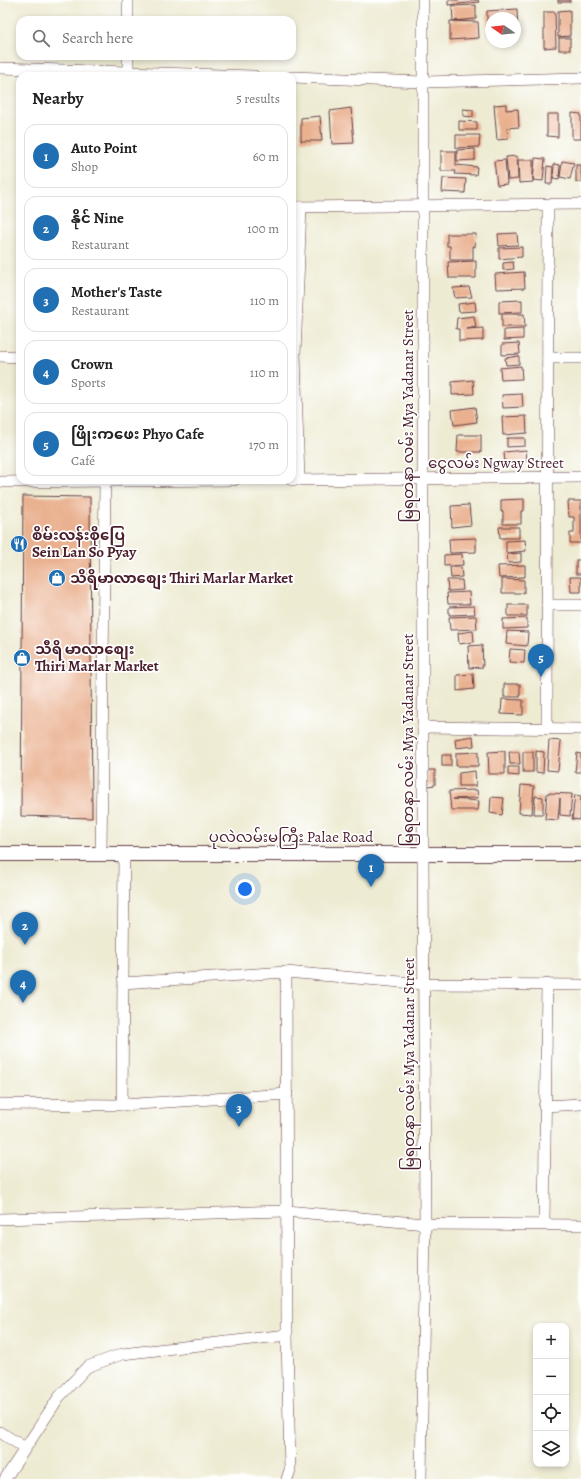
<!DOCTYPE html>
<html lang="en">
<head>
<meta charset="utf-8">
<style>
	:root { --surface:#fff; --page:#f6f6f6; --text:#222; --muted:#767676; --line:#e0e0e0; --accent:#1f6fb2 }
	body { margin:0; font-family:Alegreya,"Noto Sans Myanmar",serif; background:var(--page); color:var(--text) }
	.controls { position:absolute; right:12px; bottom:12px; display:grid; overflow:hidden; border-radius:8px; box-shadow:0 2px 6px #0003 }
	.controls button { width:36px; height:36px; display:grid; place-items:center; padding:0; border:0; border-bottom:1px solid var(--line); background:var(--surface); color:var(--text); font:20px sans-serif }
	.compass { position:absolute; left:485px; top:12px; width:36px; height:36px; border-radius:50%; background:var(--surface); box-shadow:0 2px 6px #0003; rotate:284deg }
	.you { position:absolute; left:245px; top:889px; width:14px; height:14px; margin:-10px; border:3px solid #fff; border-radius:50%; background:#1a73e8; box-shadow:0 0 0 6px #1a73e833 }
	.badge { display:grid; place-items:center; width:26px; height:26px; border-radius:50%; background:var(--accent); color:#fff; font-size:13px; font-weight:700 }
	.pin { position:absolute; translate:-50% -33px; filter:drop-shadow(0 1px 2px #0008) }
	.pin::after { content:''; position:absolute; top:21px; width:14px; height:12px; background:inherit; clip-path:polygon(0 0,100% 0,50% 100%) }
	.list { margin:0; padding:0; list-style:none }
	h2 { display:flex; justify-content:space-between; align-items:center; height:52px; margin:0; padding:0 16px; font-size:17px }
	h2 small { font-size:13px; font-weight:400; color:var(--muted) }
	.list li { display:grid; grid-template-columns:26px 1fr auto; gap:12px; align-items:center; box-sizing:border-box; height:64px; margin:0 8px 8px; padding:0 8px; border:1px solid var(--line); border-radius:12px }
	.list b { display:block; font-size:15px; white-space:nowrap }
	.list p { margin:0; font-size:13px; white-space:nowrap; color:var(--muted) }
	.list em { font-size:13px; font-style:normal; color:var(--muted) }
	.icon { flex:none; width:22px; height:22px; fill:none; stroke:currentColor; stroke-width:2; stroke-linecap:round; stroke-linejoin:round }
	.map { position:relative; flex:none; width:581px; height:1479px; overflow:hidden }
	.search { position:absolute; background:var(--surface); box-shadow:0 2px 6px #0003; left:16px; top:16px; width:280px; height:44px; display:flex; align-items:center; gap:10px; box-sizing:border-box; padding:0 14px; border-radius:12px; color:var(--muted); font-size:15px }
	.panel { position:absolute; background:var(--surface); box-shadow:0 2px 6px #0003; left:16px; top:72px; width:280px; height:412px; border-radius:12px }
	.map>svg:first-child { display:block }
	.green { fill:#9dd182; stroke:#747856 }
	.building { fill:#eab190 }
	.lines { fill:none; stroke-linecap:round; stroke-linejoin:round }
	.minor-casing { stroke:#633e44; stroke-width:12 }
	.tertiary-casing { stroke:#633e44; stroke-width:16 }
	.minor { stroke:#fff; stroke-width:11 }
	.tertiary { stroke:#fff; stroke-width:14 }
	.labels { text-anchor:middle; stroke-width:3.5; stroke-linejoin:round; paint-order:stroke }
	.street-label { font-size:15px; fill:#4a1f2b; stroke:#fff }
	.poi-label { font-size:15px; font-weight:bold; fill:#4a1f2b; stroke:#fff; text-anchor:start }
</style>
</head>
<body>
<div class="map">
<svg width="581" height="1479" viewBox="0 0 581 1479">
	<rect width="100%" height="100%" fill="#fff"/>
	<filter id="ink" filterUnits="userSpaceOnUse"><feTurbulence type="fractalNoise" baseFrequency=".025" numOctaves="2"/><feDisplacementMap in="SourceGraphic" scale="8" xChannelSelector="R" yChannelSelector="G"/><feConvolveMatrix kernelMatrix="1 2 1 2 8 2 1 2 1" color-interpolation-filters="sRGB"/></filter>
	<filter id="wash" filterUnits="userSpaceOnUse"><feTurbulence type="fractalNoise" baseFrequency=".012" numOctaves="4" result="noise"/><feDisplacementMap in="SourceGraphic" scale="16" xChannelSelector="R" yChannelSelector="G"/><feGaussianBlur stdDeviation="0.9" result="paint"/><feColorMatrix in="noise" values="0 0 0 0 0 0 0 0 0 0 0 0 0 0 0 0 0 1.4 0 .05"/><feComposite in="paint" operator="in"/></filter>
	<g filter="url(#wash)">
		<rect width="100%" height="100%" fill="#eeebd3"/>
		<rect class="green" x="292" y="213" width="3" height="141"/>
		<g id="blocks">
			<g class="building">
				<path d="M448,0h30l1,2 -31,3z"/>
				<rect x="558" y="0" width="12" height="2"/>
				<path d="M476,5v14l-23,2 -1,-15z"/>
				<path d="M517,9l1,25h-3v-16h-24v17h-4v-24z"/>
				<path d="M570,10v26l-12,1v-26z"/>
				<path d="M544,12h11l1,35 -12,1z"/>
				<path d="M450,21l28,1 1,16 -29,2z"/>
				<rect x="559" y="38" width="11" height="12"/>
				<path d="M506,104v6l12,-1 1,18 -12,1 1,11 -11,1 -3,-35z"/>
				<path d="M351,108l3,35 -22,1 -2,-33z"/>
				<path d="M463,109l10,1v7l-10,-1z"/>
				<path d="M572,113l9,1v25h-9z"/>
				<path d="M547,114h11v23l-11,-1z"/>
				<path d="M320,116l2,25h-21v-23z"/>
				<path d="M459,121l18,1v8h-18z"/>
				<path d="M456,135h24l-1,12 -23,1z"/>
				<path d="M475,149v11l-18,1v-11z"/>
				<path d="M441,151h15v14l21,2 -1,8 -21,-1 1,-3h-15z"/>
				<path d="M517,156l1,23 -10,1 -2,-23z"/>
				<path d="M535,158l10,1 -2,22 -10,-1v2l-14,1 -1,-23h15v20z"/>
				<path d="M505,160l2,24 -10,1 -3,-24z"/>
				<path d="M562,161l12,2 -4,16 -10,-2z"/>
				<path d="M554,164l6,1 -1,14 -6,-1z"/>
				<rect x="576" y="165" width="5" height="17"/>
				<path d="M547,166l6,1 -1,17h-6z"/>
				<path d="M443,178l23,1 -1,14 -23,-1z"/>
				<path d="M517,233l1,12 -19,1 -1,-12z"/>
				<path d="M447,234h29l-1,13 -2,-1v14h-23v-14h-3z"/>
				<path d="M522,247v10l-23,2v-11z"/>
				<path d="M476,261v17h-27l-1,-16z"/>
				<path d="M513,262l1,7 -11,1v-7z"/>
				<path d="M524,272l1,16 -29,1 -1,-15z"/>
				<path d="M469,287l3,10 -17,1 -2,-10z"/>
				<path d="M522,300v12l-23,1v-12z"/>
				<path d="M475,302l1,9 -17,1 -1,-8z"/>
				<path d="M502,314h22l1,13h-23z"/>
				<path d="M474,316l2,11 -9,2 16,-1v12l-24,1v-12h-3l1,-11z"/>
				<path d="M523,329v10l-19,1v-10z"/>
				<path d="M519,343l1,11 -18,1v-11z"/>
				<path d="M519,356v8l-13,1 -1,-7z"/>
				<path d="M521,366l1,13 -21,1 -1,-12z"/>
				<path d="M473,380l1,14 -22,1v-13z"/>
				<path d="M522,394l1,13 -20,1 -1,-13z"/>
				<path d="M475,407l2,15 -23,3 -2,-15z"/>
				<path d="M526,416l1,17 -24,2 -1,-18z"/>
				<path d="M458,435h23v17h-24z"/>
				<path d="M507,438h18v8l-18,1z"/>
				<path d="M526,450l1,11 -22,3 -1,-12z"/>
				<path d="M23,496l67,1 2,321 -71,-2z"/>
				<path d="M524,499v12h-3v13h-18v-13l-2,1v-12z"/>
				<path d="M568,501h13v42h-11v-10h4v-16h-5z"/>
				<path d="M469,505l2,20 -19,2 -1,-21z"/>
				<path d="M499,527h20v11h-19z"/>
				<path d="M476,538v14l-26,1 -1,-14z"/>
				<path d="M525,540l1,11 -20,2v-12z"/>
				<path d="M521,553v9l-13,1 -1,-9z"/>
				<path d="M462,554l1,11 -19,1v-11z"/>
				<rect x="576" y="560" width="5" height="14"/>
				<path d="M525,565v12l-26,1 -1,-12z"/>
				<path d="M450,567h11l1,10 -11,1z"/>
				<path d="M570,577h11v15h-10z"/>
				<path d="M502,579l22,1v13h-22z"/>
				<path d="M447,580h15l1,10 -15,1z"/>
				<path d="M469,592l1,12h-22l-1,-11z"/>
				<rect x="508" y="605" width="19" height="11"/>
				<path d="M474,606l1,8 -26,1v-8z"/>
				<path d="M476,616l1,13 -27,1 -1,-13z"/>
				<path d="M527,618v10l-24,1v-10z"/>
				<path d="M473,631l1,11 -15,2 -1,-11z"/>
				<path d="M507,631l21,1 -1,14 -21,-2z"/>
				<path d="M482,645l1,22 -14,1 -1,-22z"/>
				<path d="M510,649l15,1 -1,13 -15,-1z"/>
				<path d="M473,674l1,15 -17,2v-16z"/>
				<rect x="504" y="684" width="16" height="13"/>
				<path d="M502,699l21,1v15l-22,-1z"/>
				<path d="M473,736l1,10 -18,2 -1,-9z"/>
				<path d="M549,740l12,1 -3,30 -11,-1z"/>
				<path d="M505,751v23h-16l-1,-22z"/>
				<path d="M536,751l8,1 -1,21 -7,-1z"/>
				<path d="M478,752v14h-22v-13z"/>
				<path d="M509,752h10l1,12h-10z"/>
				<rect x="523" y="752" width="10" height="20"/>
				<path d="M577,753l4,1v18h-6z"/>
				<rect x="442" y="755" width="9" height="11"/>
				<path d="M508,767h11v9l-11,-1z"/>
				<path d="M428,770h7v15l-7,1z"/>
				<path d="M475,771l1,15h-17v-13z"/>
				<path d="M521,785l13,1 -2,28 -13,-1z"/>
				<path d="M477,790l1,8 -25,1 26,2 -1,9h-27l-2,-19z"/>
				<path d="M547,793l25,1 -2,22 -10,-1v-17l-2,22 -13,-1z"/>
				<path d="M575,795l6,1 -1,24 -8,-1z"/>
				<path d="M535,796l8,1v17h-9z"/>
				<path d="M491,797l13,1 -2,17 -12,-2z"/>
			</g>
		</g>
	</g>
	<g filter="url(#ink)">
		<use href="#blocks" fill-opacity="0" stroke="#633e44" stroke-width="1"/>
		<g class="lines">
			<defs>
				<g id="minor">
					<path d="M128,20v-20"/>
					<path d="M0,68l254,8"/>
					<path d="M128,76v-20"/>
					<path d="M292,77l131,5 158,-4"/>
					<path d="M292,207l289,-3"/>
					<path d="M0,356l20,1"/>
					<path d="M548,358h33"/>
					<path d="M292,480l289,-3"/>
					<path d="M299,480l-4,-126 6,-147"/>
					<path d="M0,482l234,-2"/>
					<path d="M547,605h34"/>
					<path d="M423,727l158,2"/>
					<path d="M547,729l1,-525"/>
					<path d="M101,854l4,-373"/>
					<path d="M286,972l1,363 3,135 -3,9"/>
					<path d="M123,983l163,-11 138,12 157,1"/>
					<path d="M0,1104l122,1 165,-11"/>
					<path d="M122,1105l2,-251"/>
					<path d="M544,1106l37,-2"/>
					<path d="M0,1219l287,-8 138,13 156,1"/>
					<path d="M544,1224l3,-240"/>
					<path d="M0,1432l25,16"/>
					<path d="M5,1479l54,-82 28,-30 35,-13 165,-19"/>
					<path d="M421,1479l4,-255 -2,-370v-854"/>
				</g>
				<path id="tertiary" d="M0,854h581"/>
			</defs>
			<use href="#minor" class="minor-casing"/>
			<use href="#tertiary" class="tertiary-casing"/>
			<use href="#minor" class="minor"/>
			<use href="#tertiary" class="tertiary"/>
		</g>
	</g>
	<defs>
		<symbol id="restaurant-disc" viewBox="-11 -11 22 22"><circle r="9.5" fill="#1f6fb2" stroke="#fff"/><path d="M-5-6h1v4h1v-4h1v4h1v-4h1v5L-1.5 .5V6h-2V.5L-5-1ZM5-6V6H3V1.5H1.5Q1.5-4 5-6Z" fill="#fff"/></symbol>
		<symbol id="shop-disc" viewBox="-11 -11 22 22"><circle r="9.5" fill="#1f6fb2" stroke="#fff"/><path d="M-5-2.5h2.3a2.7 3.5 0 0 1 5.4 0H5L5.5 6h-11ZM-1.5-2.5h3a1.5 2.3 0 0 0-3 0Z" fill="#fff"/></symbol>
	</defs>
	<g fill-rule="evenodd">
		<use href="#restaurant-disc" x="9" y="534" width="20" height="20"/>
		<use href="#shop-disc" x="47" y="568" width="20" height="20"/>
		<use href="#shop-disc" x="12" y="648" width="20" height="20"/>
	</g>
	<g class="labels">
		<g class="street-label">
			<text transform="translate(408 416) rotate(-90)" y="5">မြရတနာ လမ်း Mya Yadanar Street</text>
			<text x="496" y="468">ငွေလမ်း Ngway Street</text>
			<text transform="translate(408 740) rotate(-90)" y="5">မြရတနာ လမ်း Mya Yadanar Street</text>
			<text x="291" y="842">ပုလဲလမ်းမကြီး Palae Road</text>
			<text transform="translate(409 1064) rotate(-90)" y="5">မြရတနာ လမ်း Mya Yadanar Street</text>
		</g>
		<g class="poi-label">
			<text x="32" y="540">စိမ်းလန်းစိုပြေ<tspan x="32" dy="17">Sein Lan So Pyay</tspan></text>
			<text x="70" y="583">သိရိမာလာစျေး Thiri Marlar Market</text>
			<text x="35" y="654">သီရိ မာလာစျေး<tspan x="35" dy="17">Thiri Marlar Market</tspan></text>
		</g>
	</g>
</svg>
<div class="controls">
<button>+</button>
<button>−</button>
<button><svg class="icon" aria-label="locate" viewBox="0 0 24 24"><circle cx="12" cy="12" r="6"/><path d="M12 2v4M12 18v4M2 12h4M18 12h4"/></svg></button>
<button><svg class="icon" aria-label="layers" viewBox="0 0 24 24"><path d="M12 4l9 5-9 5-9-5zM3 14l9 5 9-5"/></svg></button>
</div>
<svg class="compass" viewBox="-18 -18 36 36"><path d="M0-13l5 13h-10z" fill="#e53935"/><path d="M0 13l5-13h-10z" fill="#767676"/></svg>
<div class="you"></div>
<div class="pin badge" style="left:371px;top:887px">1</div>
<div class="pin badge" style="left:25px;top:945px">2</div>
<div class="pin badge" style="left:239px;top:1127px">3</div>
<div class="pin badge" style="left:23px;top:1003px">4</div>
<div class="pin badge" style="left:541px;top:677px">5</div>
<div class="search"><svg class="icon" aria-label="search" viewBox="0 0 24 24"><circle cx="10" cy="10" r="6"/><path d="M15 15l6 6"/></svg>Search here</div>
<section class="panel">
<h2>Nearby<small>5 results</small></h2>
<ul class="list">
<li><span class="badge">1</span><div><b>Auto Point</b><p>Shop</p></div><em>60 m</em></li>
<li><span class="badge">2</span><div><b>နိုင် Nine</b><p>Restaurant</p></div><em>100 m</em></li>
<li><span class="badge">3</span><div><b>Mother's Taste</b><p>Restaurant</p></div><em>110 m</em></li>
<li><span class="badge">4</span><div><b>Crown</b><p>Sports</p></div><em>110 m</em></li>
<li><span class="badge">5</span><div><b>ဖြိုးကဖေး Phyo Cafe</b><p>Café</p></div><em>170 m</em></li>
</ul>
</section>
</div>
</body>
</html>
